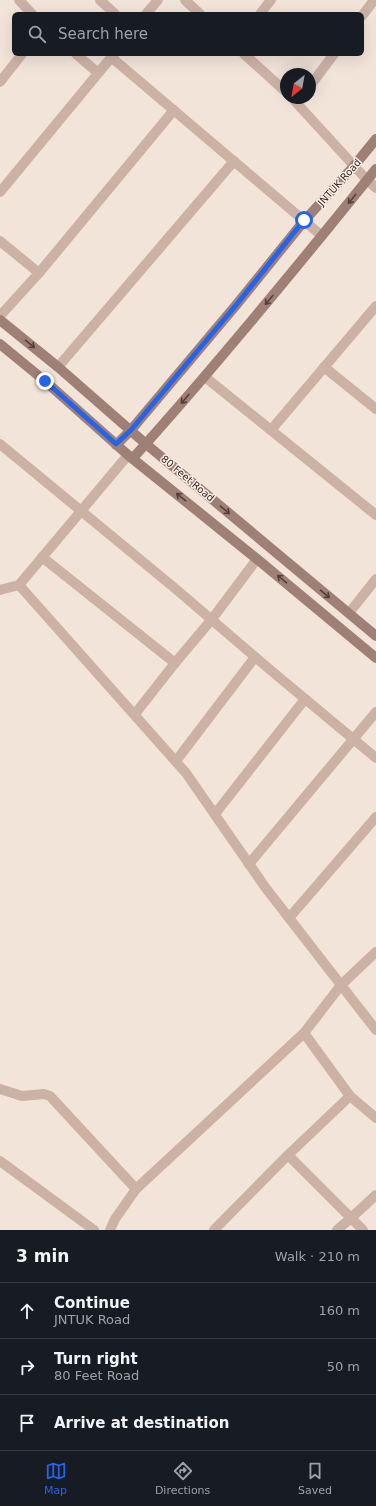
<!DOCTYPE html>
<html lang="en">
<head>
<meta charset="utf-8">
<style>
	:root { --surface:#171b24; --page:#20242c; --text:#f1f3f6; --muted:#9ea1a6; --line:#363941; --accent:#2563eb }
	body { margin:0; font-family:"DejaVu Sans",sans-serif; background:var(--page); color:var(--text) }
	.compass { position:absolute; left:280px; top:68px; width:36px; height:36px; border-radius:50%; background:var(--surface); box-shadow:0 4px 16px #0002; rotate:211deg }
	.stop { position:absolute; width:12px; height:12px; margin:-9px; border:3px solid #2563eb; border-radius:50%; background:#fff }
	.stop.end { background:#2563eb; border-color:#fff; box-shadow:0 1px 4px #0008 }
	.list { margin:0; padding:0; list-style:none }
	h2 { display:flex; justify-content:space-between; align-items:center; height:52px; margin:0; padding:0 16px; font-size:17px }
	h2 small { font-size:13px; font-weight:400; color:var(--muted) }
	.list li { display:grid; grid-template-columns:26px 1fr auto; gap:12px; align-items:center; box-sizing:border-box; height:56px; padding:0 16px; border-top:1px solid var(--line) }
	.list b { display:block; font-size:15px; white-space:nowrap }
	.list p { margin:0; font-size:13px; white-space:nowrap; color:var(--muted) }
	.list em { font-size:13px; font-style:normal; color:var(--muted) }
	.icon { flex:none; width:22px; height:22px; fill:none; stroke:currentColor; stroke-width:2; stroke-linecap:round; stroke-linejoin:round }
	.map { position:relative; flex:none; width:376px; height:1230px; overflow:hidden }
	.search { position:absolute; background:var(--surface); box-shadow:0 4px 16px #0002; left:12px; right:12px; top:12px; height:44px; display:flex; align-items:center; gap:10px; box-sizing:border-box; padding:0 14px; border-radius:6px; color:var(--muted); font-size:15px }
	.sheet { height:220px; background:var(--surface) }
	nav { display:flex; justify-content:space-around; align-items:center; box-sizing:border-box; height:56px; border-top:1px solid var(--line); background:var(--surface); font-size:11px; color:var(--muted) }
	nav a { display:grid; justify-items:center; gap:2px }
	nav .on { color:var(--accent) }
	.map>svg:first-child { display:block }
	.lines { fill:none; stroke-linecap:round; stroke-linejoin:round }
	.street { stroke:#ccb2a5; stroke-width:10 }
	.secondary { stroke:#9f8077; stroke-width:10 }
	.oneway { stroke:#51403b }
	.route { stroke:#2563eb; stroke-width:5 }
	.labels { text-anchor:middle; stroke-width:3; stroke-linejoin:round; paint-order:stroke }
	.street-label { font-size:10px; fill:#372a27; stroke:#faefe7 }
</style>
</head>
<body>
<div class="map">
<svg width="376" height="1230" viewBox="0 0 376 1230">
	<rect width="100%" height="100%" fill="#f3e4da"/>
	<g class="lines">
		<g class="street">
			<path d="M19,0l13,14"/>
			<path d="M100,0l15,14"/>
			<path d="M185,0l15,14"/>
			<path d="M146,14l12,-14"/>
			<path d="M260,14l11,-14"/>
			<path d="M362,16l12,-16"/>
			<path d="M76,54l22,19"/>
			<path d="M244,54l42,38"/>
			<path d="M111,57l211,179"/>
			<path d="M0,82l22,-28"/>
			<path d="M310,86l24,-32"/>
			<path d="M292,98l75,82 9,8"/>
			<path d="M0,192l114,-138"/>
			<path d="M0,241l39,32"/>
			<path d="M0,316l39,-43 135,-163"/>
			<path d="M58,367l176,-206"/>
			<path d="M324,367l52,42"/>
			<path d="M205,377l171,138"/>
			<path d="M271,430l105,-124"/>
			<path d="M0,444l177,146 91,78 108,90"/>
			<path d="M42,557l133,106 37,-44 45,-60"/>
			<path d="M19,585l167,188 79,114 76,98 -37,48 46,63 26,22"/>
			<path d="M0,590l19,-5 109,-130"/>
			<path d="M349,613l27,-34"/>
			<path d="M135,714l40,-51"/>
			<path d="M176,761l79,-104"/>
			<path d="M215,814l90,-115"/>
			<path d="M249,864l127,-152"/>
			<path d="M289,918l87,-101"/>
			<path d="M376,952l-35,33 35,45"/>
			<path d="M0,1089l22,7 22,-2 6,2 86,93"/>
			<path d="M288,1155l62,-59"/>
			<path d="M0,1161l94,69"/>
			<path d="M110,1230l5,-11 21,-30 168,-156"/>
			<path d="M214,1230l74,-75 63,63 -14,12"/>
			<path d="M363,1230l-12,-12 25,-23"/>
		</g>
		<g class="secondary">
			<path d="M0,320l58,47 88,77 230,192"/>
			<path d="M0,344l45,37 83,74 129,104 119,99"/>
			<path d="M116,445l15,-15 106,-126 67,-83 50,-55 22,-27"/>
			<path d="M133,458c84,-93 164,-191 243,-289"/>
		</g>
	</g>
	<defs><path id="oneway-shaft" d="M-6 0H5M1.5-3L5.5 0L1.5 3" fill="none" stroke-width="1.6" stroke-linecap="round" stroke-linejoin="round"/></defs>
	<g class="oneway">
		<use href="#oneway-shaft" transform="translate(352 199) rotate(129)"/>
		<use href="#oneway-shaft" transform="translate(269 300) rotate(130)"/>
		<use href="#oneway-shaft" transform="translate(30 344) rotate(39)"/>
		<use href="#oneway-shaft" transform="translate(185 399) rotate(131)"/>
		<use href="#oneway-shaft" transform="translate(181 497) rotate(-141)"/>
		<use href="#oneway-shaft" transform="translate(225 510) rotate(40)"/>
		<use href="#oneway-shaft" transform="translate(282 579) rotate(-140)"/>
		<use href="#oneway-shaft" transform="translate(325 594) rotate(40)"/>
	</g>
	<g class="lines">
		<path class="route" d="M45,381l71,63 15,-14 106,-126 67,-84"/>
	</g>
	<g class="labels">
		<g class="street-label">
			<text transform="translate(339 182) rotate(-48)" y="4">JNTUK Road</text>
			<text transform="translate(188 478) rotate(40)" y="4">80 Feet Road</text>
		</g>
	</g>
</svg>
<svg class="compass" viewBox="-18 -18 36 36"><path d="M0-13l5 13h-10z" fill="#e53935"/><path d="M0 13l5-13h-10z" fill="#9ea1a6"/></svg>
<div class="stop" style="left:304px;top:220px"></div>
<div class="stop end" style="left:45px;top:381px"></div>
<div class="search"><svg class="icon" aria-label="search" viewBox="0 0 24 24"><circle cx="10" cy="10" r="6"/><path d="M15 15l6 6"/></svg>Search here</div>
</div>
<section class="sheet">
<h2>3 min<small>Walk · 210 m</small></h2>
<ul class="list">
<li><svg class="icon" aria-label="ahead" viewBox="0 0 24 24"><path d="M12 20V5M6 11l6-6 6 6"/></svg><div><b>Continue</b><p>JNTUK Road</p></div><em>160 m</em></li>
<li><svg class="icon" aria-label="right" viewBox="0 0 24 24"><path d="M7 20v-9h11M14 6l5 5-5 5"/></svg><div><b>Turn right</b><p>80 Feet Road</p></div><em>50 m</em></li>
<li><svg class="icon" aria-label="arrive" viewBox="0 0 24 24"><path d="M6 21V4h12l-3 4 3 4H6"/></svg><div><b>Arrive at destination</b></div></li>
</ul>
</section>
<nav>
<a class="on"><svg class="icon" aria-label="map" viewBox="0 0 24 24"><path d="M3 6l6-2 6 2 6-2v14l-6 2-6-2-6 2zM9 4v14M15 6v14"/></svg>Map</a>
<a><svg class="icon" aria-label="directions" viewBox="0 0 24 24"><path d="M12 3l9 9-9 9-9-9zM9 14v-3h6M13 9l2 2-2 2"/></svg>Directions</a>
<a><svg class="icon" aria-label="saved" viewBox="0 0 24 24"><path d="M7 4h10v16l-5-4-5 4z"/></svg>Saved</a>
</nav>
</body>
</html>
